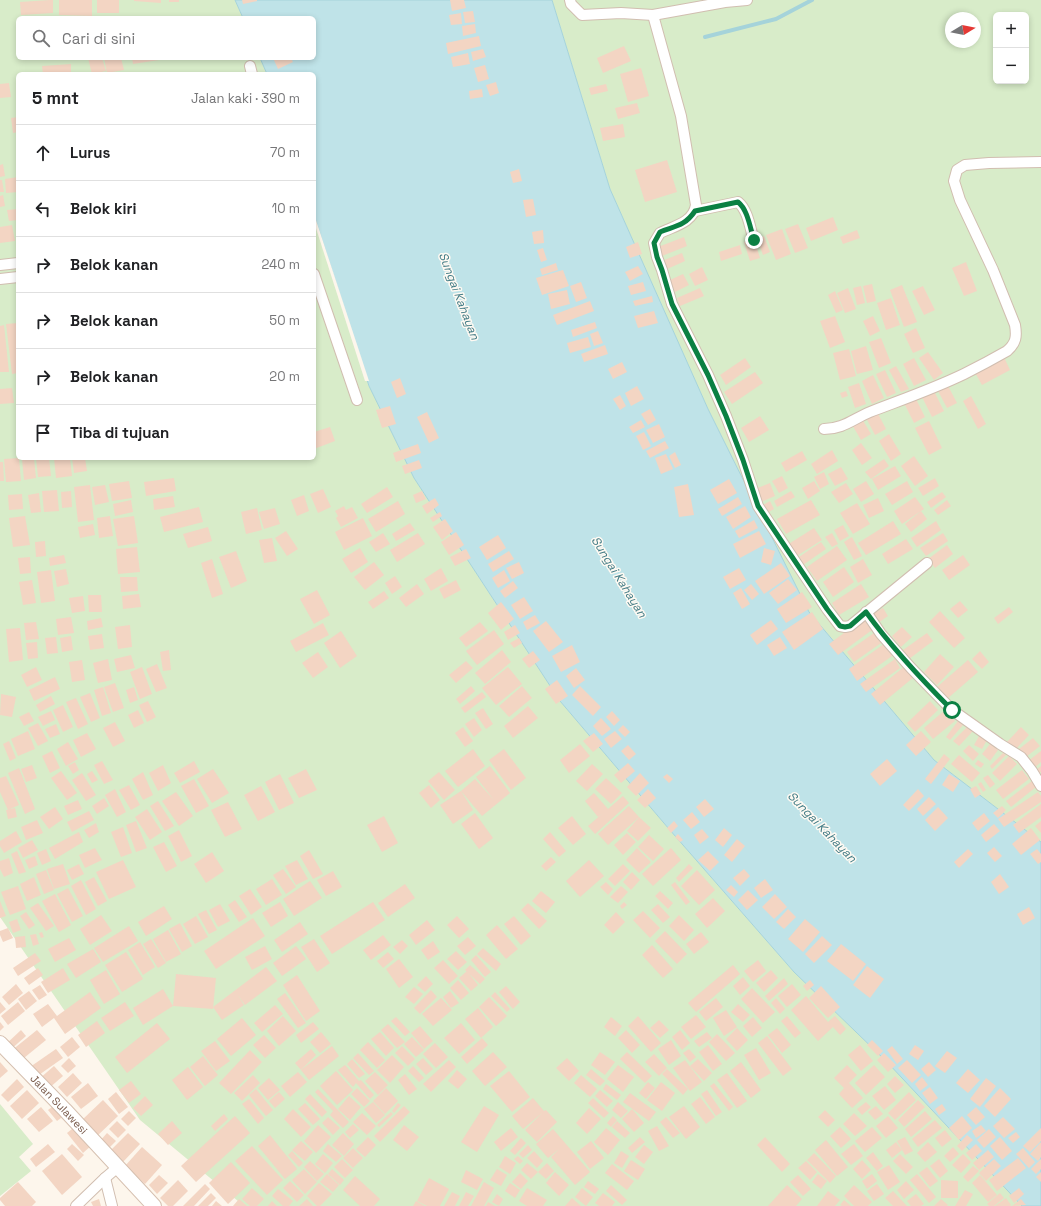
<!DOCTYPE html>
<html lang="id">
<head>
<meta charset="utf-8">
<style>
	:root { --surface:#fff; --page:#f6f6f6; --text:#202124; --muted:#757577; --line:#e0e0e0 }
	body { margin:0; font-family:"Space Grotesk",sans-serif; background:var(--page); color:var(--text) }
	.controls { position:absolute; right:12px; top:12px; display:grid; overflow:hidden; border-radius:6px; box-shadow:0 2px 6px #0003 }
	.controls button { width:36px; height:36px; display:grid; place-items:center; padding:0; border:0; border-bottom:1px solid var(--line); background:var(--surface); color:var(--text); font:20px sans-serif }
	.compass { position:absolute; left:945px; top:12px; width:36px; height:36px; border-radius:50%; background:var(--surface); box-shadow:0 2px 6px #0003; rotate:80deg }
	.stop { position:absolute; width:12px; height:12px; margin:-9px; border:3px solid #0b8043; border-radius:50%; background:#fff }
	.stop.end { background:#0b8043; border-color:#fff; box-shadow:0 1px 4px #0008 }
	.list { margin:0; padding:0; list-style:none }
	h2 { display:flex; justify-content:space-between; align-items:center; height:52px; margin:0; padding:0 16px; font-size:17px }
	h2 small { font-size:13px; font-weight:400; color:var(--muted) }
	.list li { display:grid; grid-template-columns:26px 1fr auto; gap:12px; align-items:center; box-sizing:border-box; height:56px; padding:0 16px; border-top:1px solid var(--line) }
	.list b { display:block; font-size:15px; white-space:nowrap }
	.list em { font-size:13px; font-style:normal; color:var(--muted) }
	.icon { flex:none; width:22px; height:22px; fill:none; stroke:currentColor; stroke-width:2; stroke-linecap:round; stroke-linejoin:round }
	.map { position:relative; flex:none; width:1041px; height:1206px; overflow:hidden }
	.search { position:absolute; background:var(--surface); box-shadow:0 2px 6px #0003; left:16px; top:16px; width:300px; height:44px; display:flex; align-items:center; gap:10px; box-sizing:border-box; padding:0 14px; border-radius:6px; color:var(--muted); font-size:15px }
	.panel { position:absolute; background:var(--surface); box-shadow:0 2px 6px #0003; left:16px; top:72px; width:300px; height:388px; border-radius:6px }
	.map>svg:first-child { display:block }
	.green { fill:#d8ecc9; fill-rule:evenodd }
	.water { fill:#bfe3e8; stroke:#a5d3da }
	.pier { fill:#fdf6ec }
	.lines { fill:none; stroke-linecap:round; stroke-linejoin:round }
	.stream { stroke:#a5d3da; stroke-width:4 }
	.building { fill:#f3d5c3 }
	.street-casing { stroke:#d1beb0; stroke-width:12 }
	.secondary-casing { stroke:#d6c0b0; stroke-width:16 }
	.street { stroke:#fff; stroke-width:10 }
	.secondary { stroke:#fff; stroke-width:14 }
	.route { stroke:#0b8043; stroke-width:5 }
	.labels { text-anchor:middle; stroke-width:3; stroke-linejoin:round; paint-order:stroke }
	.street-label { font-size:11px; fill:#7a5c4d; stroke:#fffaf3 }
	.water-label { font-size:12px; font-style:italic; fill:#437c86; stroke:#fffaf3 }
</style>
</head>
<body>
<div class="map">
<svg width="1041" height="1206" viewBox="0 0 1041 1206">
	<rect width="100%" height="100%" fill="#fdf6ec"/>
	<g class="green">
		<path d="M0,0h235l8,18h-225v40h242l7,16h-249v384h296v-243l55,171 45,92 146,223 109,128 125,143 93,90 135,144h-778l-104,-86 -140,-203z"/>
		<path d="M552,0h489v842l-107,-82 -125,-148 -101,-203 -98,-220zM996,15h30v66h-30zM951,18h24v24h-24z"/>
		<path d="M0,1104l33,40 -14,13 12,14 -31,25z"/>
	</g>
	<path class="water" d="M235,0h317l58,189 98,220 101,203 125,148 107,82v364h-19l-135,-144 -93,-90 -125,-143 -109,-128 -146,-223 -45,-92 -55,-171v-141h-47l-7,-16h54v-40h-71z"/>
	<path class="pier" d="M314,214l55,167h-4l-51,-159z"/>
	<g class="lines">
		<path class="stream" d="M705,37l71,-18 36,-19"/>
	</g>
	<g class="building">
		<path d="M50,0h3v13l-32,2 -1,-13z"/>
		<path d="M59,0h33v16l-33,-1z"/>
		<rect x="97" y="0" width="22" height="13"/>
		<path d="M134,0h27v3l-27,-2z"/>
		<rect x="169" y="0" width="10" height="2"/>
		<path d="M242,0h15v1l-14,3z"/>
		<path d="M450,0h14l2,8 -14,3z"/>
		<path d="M473,11l2,11 -10,1 -2,-11z"/>
		<path d="M461,13l1,11 -11,1 -2,-10z"/>
		<path d="M475,24l1,9 -13,3 -1,-10z"/>
		<path d="M479,36l2,10 -33,8 -2,-11z"/>
		<path d="M624,46l7,15 -28,12 -6,-15z"/>
		<path d="M483,49l3,8 -13,4 -2,-9z"/>
		<path d="M468,53l2,11 -17,3 -2,-10z"/>
		<path d="M88,58h14l4,13 -14,3z"/>
		<path d="M104,58h17l3,12 -17,3z"/>
		<path d="M132,58h26l1,2 -26,4z"/>
		<path d="M273,58h18l2,4 -15,7z"/>
		<path d="M71,64v10h-28l-1,-8z"/>
		<path d="M485,65l4,14 -11,3 -4,-14z"/>
		<path d="M641,68l8,28 -21,6 -8,-28z"/>
		<path d="M496,82l3,11 -9,3 -4,-11z"/>
		<path d="M9,83l2,14 -11,1v-14z"/>
		<path d="M606,84l2,7 -17,4 -2,-7z"/>
		<path d="M482,89l1,8 -13,2 -1,-8z"/>
		<path d="M637,103l3,10 -22,6 -3,-11z"/>
		<path d="M18,117v15l-5,1 -2,-15z"/>
		<path d="M623,124l2,13 -22,4 -3,-13z"/>
		<path d="M667,160l10,32 -32,10 -10,-32z"/>
		<path d="M3,164l2,12 -5,1v-12z"/>
		<path d="M519,169l3,12 -9,2 -3,-11z"/>
		<path d="M18,177v15l-12,1 -1,-14z"/>
		<path d="M0,180h2l2,12h-4z"/>
		<path d="M3,195l2,11 -5,1v-11z"/>
		<path d="M533,199l3,16 -10,2 -3,-17z"/>
		<path d="M18,209v11l-9,1 -2,-11z"/>
		<path d="M833,217l5,13 -27,11 -5,-13z"/>
		<path d="M798,224l10,24 -13,5 -10,-24z"/>
		<path d="M12,225l3,16 -15,2v-16z"/>
		<path d="M782,229l9,25 -15,6 -10,-25z"/>
		<path d="M543,230l1,13 -10,1 -2,-12z"/>
		<path d="M857,230l3,8 -17,6 -3,-7z"/>
		<path d="M764,236l6,16 -7,3 -6,-16z"/>
		<path d="M684,237l3,9 -25,10 -4,-9z"/>
		<path d="M754,239l6,19 -10,3 -6,-19z"/>
		<path d="M638,242l4,12 -12,4 -4,-11z"/>
		<path d="M740,245l2,9 -21,7 -2,-9z"/>
		<path d="M543,248l4,12 -6,2 -4,-12z"/>
		<path d="M682,253l3,8 -20,9 -3,-9z"/>
		<path d="M966,262l11,29 -13,5 -12,-28z"/>
		<path d="M556,263l2,7 -16,5 -2,-6z"/>
		<path d="M638,266l5,8 -13,7 -5,-9z"/>
		<path d="M702,267l6,13 -13,6 -6,-12z"/>
		<path d="M563,270l6,16 -27,9 -6,-17z"/>
		<path d="M683,274l6,11 -14,7 -5,-12z"/>
		<path d="M581,282l6,16 -11,4 -6,-16z"/>
		<path d="M643,282l3,9 -15,4 -3,-9z"/>
		<path d="M872,284l4,17 -9,2 -4,-17z"/>
		<path d="M902,285l15,37 -13,5 -14,-37z"/>
		<path d="M861,286l4,17 -8,2 -4,-17z"/>
		<path d="M923,286l12,24 -11,5 -12,-24z"/>
		<path d="M700,288l4,8 -24,10 -3,-8z"/>
		<path d="M848,288l8,21 -11,4 -8,-20z"/>
		<path d="M567,290l3,14 -19,5 -3,-15z"/>
		<path d="M835,291l8,19 -7,3 -8,-18z"/>
		<path d="M652,296l1,6 -18,4 -2,-5z"/>
		<path d="M891,298l9,27 -14,5 -9,-27z"/>
		<path d="M590,301l4,10 -37,14 -4,-10z"/>
		<path d="M654,311l4,12 -20,5 -4,-12z"/>
		<path d="M835,316l10,26 -15,6 -10,-27z"/>
		<path d="M873,316l7,15 -10,5 -7,-15z"/>
		<path d="M595,322l2,6 -24,9 -2,-7z"/>
		<path d="M18,323v50l-6,1 -6,-50z"/>
		<path d="M4,325l5,47h-9v-46z"/>
		<path d="M916,328l9,20 -12,5 -9,-19z"/>
		<path d="M598,331l5,12 -9,3 -4,-12z"/>
		<path d="M588,337l3,10 -21,6 -3,-10z"/>
		<path d="M881,338l10,25 -12,5 -10,-26z"/>
		<path d="M605,345l3,9 -24,8 -3,-8z"/>
		<path d="M866,346l7,24 -16,4 -6,-23z"/>
		<path d="M849,349l7,27 -16,4 -7,-27z"/>
		<path d="M928,352l15,21 -9,7 -15,-22z"/>
		<path d="M1002,353l8,17 -28,15 -9,-16z"/>
		<path d="M745,358l6,9 -25,18 -6,-10z"/>
		<path d="M914,358l12,22 -12,6 -11,-22z"/>
		<path d="M622,362l5,10 -14,7 -5,-10z"/>
		<path d="M896,366l13,23 -8,3 -12,-22z"/>
		<path d="M885,370l11,23 -9,4 -11,-23z"/>
		<path d="M755,372l8,11 -31,21 -8,-12z"/>
		<path d="M873,375l11,23 -12,6 -10,-23z"/>
		<path d="M400,378l6,16 -9,4 -6,-16z"/>
		<path d="M859,383l7,21 -11,4 -7,-21z"/>
		<path d="M947,384l10,19 -10,5 -10,-19z"/>
		<path d="M637,386l7,13 -13,7 -6,-13z"/>
		<path d="M932,387l12,24 -12,6 -12,-24z"/>
		<path d="M12,388l2,15 -14,1v-15z"/>
		<path d="M846,391l2,5 -6,2 -2,-5z"/>
		<path d="M620,395l6,11 -6,4 -7,-11z"/>
		<path d="M914,395l11,22 -11,6 -11,-22z"/>
		<path d="M971,396l15,28 -8,5 -15,-28z"/>
		<path d="M390,406l6,18 -14,4 -6,-18z"/>
		<path d="M875,408l11,21 -11,6 -11,-21z"/>
		<path d="M650,409l6,11 -8,5 -7,-11z"/>
		<path d="M427,412l12,26 -10,5 -12,-26z"/>
		<path d="M760,416l9,14 -20,12 -8,-14z"/>
		<path d="M861,417l10,17 -10,6 -10,-17z"/>
		<path d="M641,420l4,7 -12,6 -4,-6z"/>
		<path d="M929,421l13,27 -13,7 -14,-27z"/>
		<path d="M659,424l6,13 -12,6 -7,-13z"/>
		<path d="M330,427l5,14 -21,8v-17z"/>
		<path d="M644,432l7,14 -8,4 -7,-14z"/>
		<path d="M889,434l12,20 -10,7 -12,-20z"/>
		<path d="M665,441l4,7 -19,10 -4,-7z"/>
		<path d="M861,443l11,15 -10,7 -10,-15z"/>
		<path d="M418,444l3,9 -25,9 -3,-9z"/>
		<path d="M832,450l6,11 -21,13 -6,-10z"/>
		<path d="M802,451l5,9 -21,12 -5,-9z"/>
		<path d="M675,452l6,13 -6,3 -6,-12z"/>
		<path d="M666,454l7,15 -12,5 -6,-16z"/>
		<path d="M914,456l14,20 -13,10 -14,-20z"/>
		<path d="M19,458l2,23 -15,1 -2,-23z"/>
		<path d="M34,458l2,20 -12,2 -2,-21z"/>
		<path d="M36,458h13l2,18 -13,1z"/>
		<path d="M54,458h16l2,18 -16,2z"/>
		<path d="M72,458h13l2,13 -13,2z"/>
		<path d="M884,459l5,7 -18,13 -6,-7z"/>
		<path d="M419,460l3,8 -17,6 -3,-8z"/>
		<path d="M0,462h3l1,19h-4z"/>
		<path d="M895,466l6,10 -23,14 -6,-11z"/>
		<path d="M841,467l7,12 -13,7 -7,-12z"/>
		<path d="M824,472l5,12 -9,5 -6,-12z"/>
		<path d="M782,476l6,12 -9,5 -7,-12z"/>
		<path d="M174,478l2,13 -30,5 -2,-14z"/>
		<path d="M935,478l4,8 -16,10 -5,-8z"/>
		<path d="M729,479l8,14 -19,11 -8,-14z"/>
		<path d="M129,481l3,17 -20,3 -3,-17z"/>
		<path d="M814,481l6,10 -12,8 -6,-11z"/>
		<path d="M866,481l8,13 -13,8 -8,-13z"/>
		<path d="M907,481l6,11 -21,13 -7,-11z"/>
		<path d="M770,483l5,13 -14,6 -6,-13z"/>
		<path d="M846,483l7,11 -14,9 -8,-11z"/>
		<path d="M688,484l6,31 -15,2 -5,-30z"/>
		<path d="M90,485l4,35 -16,2 -4,-35z"/>
		<path d="M105,485l4,17 -14,3 -3,-18z"/>
		<path d="M387,487l6,10 -26,16 -6,-9z"/>
		<path d="M323,489l8,18 -13,6 -8,-19z"/>
		<path d="M57,490l2,21 -15,1 -2,-21z"/>
		<path d="M71,491l1,16 -10,1 -1,-16z"/>
		<path d="M422,491l4,8 -10,4 -3,-8z"/>
		<path d="M791,491l4,6 -18,10 -3,-6z"/>
		<path d="M942,492l4,5 -15,11 -4,-6z"/>
		<path d="M39,493l2,19 -10,1 -3,-18z"/>
		<path d="M22,494l1,15 -14,1 -1,-15z"/>
		<path d="M304,495l5,16 -12,5 -6,-16z"/>
		<path d="M173,496l2,11 -21,3 -1,-11z"/>
		<path d="M738,497l4,7 -20,12 -4,-7z"/>
		<path d="M915,497l9,12 -22,15 -8,-13z"/>
		<path d="M435,498l4,7 -12,9 -5,-8z"/>
		<path d="M878,498l6,13 -15,7 -6,-13z"/>
		<path d="M131,500l2,12 -18,4 -2,-12z"/>
		<path d="M811,500l9,15 -34,19 -9,-15z"/>
		<path d="M947,500l4,6 -13,9 -4,-5z"/>
		<path d="M398,501l7,13 -29,18 -8,-13z"/>
		<path d="M770,501l4,8 -7,4 -4,-8z"/>
		<path d="M857,503l13,21 -17,10 -13,-21z"/>
		<path d="M344,506l2,4 6,-3 6,11 -17,9 -5,-9 2,-2 -3,-5z"/>
		<path d="M745,506l6,11 -18,12 -7,-12z"/>
		<path d="M199,507l4,15 -39,10 -4,-15z"/>
		<path d="M257,508l5,22 -16,4 -5,-22z"/>
		<path d="M275,508l5,16 -16,5 -5,-17z"/>
		<path d="M921,511l6,8 -16,13 -6,-8z"/>
		<path d="M440,512l2,4 -9,6 -3,-4z"/>
		<path d="M25,516l5,29 -17,2 -4,-29z"/>
		<path d="M110,516l3,20 -14,2 -2,-20z"/>
		<path d="M134,516l4,27 -20,3 -5,-27z"/>
		<path d="M363,518l9,18 -28,14 -9,-18z"/>
		<path d="M445,519l8,12 -11,9 -9,-13z"/>
		<path d="M754,520l4,8 -19,10 -4,-7z"/>
		<path d="M893,521l8,13 -35,21 -8,-12z"/>
		<path d="M936,521l5,9 -24,17 -6,-9z"/>
		<path d="M410,523l5,7 -19,11 -4,-7z"/>
		<path d="M93,524l2,11 -15,3 -2,-11z"/>
		<path d="M843,525l6,11 -9,5 -6,-11z"/>
		<path d="M208,527l4,14 -24,7 -5,-14z"/>
		<path d="M814,528l8,12 -27,17 -8,-12z"/>
		<path d="M286,531l12,18 -11,7 -12,-18z"/>
		<path d="M759,531l7,13 -26,14 -7,-14z"/>
		<path d="M456,532l8,13 -15,10 -8,-13z"/>
		<path d="M383,533l7,11 -14,8 -7,-10z"/>
		<path d="M418,533l7,11 -28,18 -7,-12z"/>
		<path d="M832,533l6,11 -6,3 -7,-10z"/>
		<path d="M943,533l5,8 -22,15 -6,-8z"/>
		<path d="M498,535l8,13 -19,12 -8,-13z"/>
		<path d="M852,537l10,19 -8,4 -10,-18z"/>
		<path d="M272,538l5,23 -13,2 -5,-23z"/>
		<path d="M906,539l7,10 -25,15 -6,-10z"/>
		<path d="M45,541l1,15 -10,1 -1,-15z"/>
		<path d="M821,542l5,7 -23,16 -4,-8z"/>
		<path d="M947,545l6,9 -18,14 -7,-9z"/>
		<path d="M837,546l10,14 -30,21 -10,-14z"/>
		<path d="M137,547l3,25 -22,2 -2,-25z"/>
		<path d="M360,548l8,14 -17,11 -9,-14z"/>
		<path d="M764,548l11,3 -4,14 -10,-3z"/>
		<path d="M466,549l5,9 -16,8 -5,-9z"/>
		<path d="M236,551l11,30 -16,7 -12,-31z"/>
		<path d="M509,551l5,8 -21,13 -5,-8z"/>
		<path d="M64,555l2,8 -16,3 -1,-8z"/>
		<path d="M963,555l7,10 -21,15 -7,-10z"/>
		<path d="M30,557l1,16 -11,1 -2,-16z"/>
		<path d="M212,559l11,35 -11,4 -11,-35z"/>
		<path d="M863,559l9,16 -14,8 -8,-16z"/>
		<path d="M374,562l10,13 -19,15 -11,-13z"/>
		<path d="M519,562l5,11 -12,6 -6,-11z"/>
		<path d="M781,563l9,13 -26,18 -9,-13z"/>
		<path d="M844,567l10,15 -21,15 -10,-15z"/>
		<path d="M441,568l7,13 -17,10 -7,-12z"/>
		<path d="M739,568l7,12 -16,9 -7,-12z"/>
		<path d="M66,569l3,15 -12,3 -3,-16z"/>
		<path d="M51,570l4,31 -14,2 -4,-31z"/>
		<path d="M504,570l6,11 -12,7 -6,-10z"/>
		<path d="M395,576l7,11 -10,7 -7,-11z"/>
		<path d="M120,577h17l1,14 -17,1z"/>
		<path d="M788,579l9,11 -19,14 -9,-11z"/>
		<path d="M32,580l4,23 -13,2 -4,-23z"/>
		<path d="M456,580l5,10 -17,9 -5,-10z"/>
		<path d="M513,581l5,7 -13,10 -5,-7z"/>
		<path d="M417,584l7,10 -18,13 -7,-9z"/>
		<path d="M751,584l8,10 -7,6 -8,-10z"/>
		<path d="M861,584l8,13 -30,18 -7,-12z"/>
		<path d="M741,588l9,16 -8,5 -9,-16z"/>
		<path d="M317,590l13,25 -16,9 -14,-25z"/>
		<path d="M384,591l5,7 -16,11 -5,-7z"/>
		<path d="M802,592l10,15 -26,16 -9,-14z"/>
		<path d="M139,594l2,13 -18,2 -1,-13z"/>
		<path d="M88,595h13l1,17h-13z"/>
		<path d="M83,596l2,15 -13,2 -3,-15z"/>
		<path d="M524,597l9,14 -13,8 -9,-14z"/>
		<path d="M960,601l8,9 -10,8 -8,-9z"/>
		<path d="M501,602l13,17 -13,11 -13,-17z"/>
		<path d="M1009,607l4,5 -15,12 -4,-6z"/>
		<path d="M883,608l5,8 -10,7 -5,-9z"/>
		<path d="M940,611l25,27 -11,10 -25,-26z"/>
		<path d="M812,612l11,17 -29,21 -12,-18z"/>
		<path d="M535,615l5,8 -13,7 -4,-8z"/>
		<path d="M71,617l3,16 -16,2 -2,-16z"/>
		<path d="M101,618l2,9 -15,3 -1,-9z"/>
		<path d="M863,619l9,11 -34,25 -9,-11z"/>
		<path d="M771,620l7,9 -21,16 -7,-10z"/>
		<path d="M546,621l17,21 -14,10 -16,-21z"/>
		<path d="M36,622l3,17 -13,1 -2,-17z"/>
		<path d="M480,622l8,9 -22,16 -7,-9z"/>
		<path d="M323,623l6,12 -33,17 -6,-11z"/>
		<path d="M130,625l2,22 -14,2 -3,-22z"/>
		<path d="M515,625l5,8 -12,7 -4,-8z"/>
		<path d="M902,627l10,10 -11,10 -9,-11z"/>
		<path d="M20,628l3,32 -14,2 -3,-33z"/>
		<path d="M494,630l10,14 -27,21 -11,-14z"/>
		<path d="M341,631l16,25 -17,12 -16,-25z"/>
		<path d="M874,633l7,10 -27,19 -7,-10z"/>
		<path d="M927,633l6,8 -24,18 -6,-9z"/>
		<path d="M102,634l2,14 -14,2 -2,-14z"/>
		<path d="M71,636l2,14 -11,2 -2,-14z"/>
		<path d="M56,637l2,16 -11,1 -2,-16z"/>
		<path d="M780,637l7,11 -13,8 -7,-11z"/>
		<path d="M519,638l3,5 -8,5 -4,-5z"/>
		<path d="M37,642l1,16 -10,1 -2,-16z"/>
		<path d="M884,644l8,12 -35,25 -8,-12z"/>
		<path d="M572,645l8,17 -19,10 -9,-16z"/>
		<path d="M169,650l2,20 -8,1 -3,-19z"/>
		<path d="M502,650l9,12 -26,22 -10,-11z"/>
		<path d="M533,651l7,9 -11,8 -7,-9z"/>
		<path d="M980,651l9,11 -7,7 -10,-10z"/>
		<path d="M318,652l10,15 -15,11 -11,-15z"/>
		<path d="M940,654l14,13 -17,18 -13,-13z"/>
		<path d="M131,655l4,13 -18,4 -3,-13z"/>
		<path d="M108,659l4,21 -14,3 -5,-20z"/>
		<path d="M895,659l5,9 -34,24 -6,-8z"/>
		<path d="M82,660l3,20 -13,2 -3,-20z"/>
		<path d="M968,660l10,12 -31,27 -10,-12z"/>
		<path d="M466,661l7,7 -17,15 -7,-8z"/>
		<path d="M157,664l10,24 -11,4 -10,-23z"/>
		<path d="M905,666l9,11 -34,28 -9,-11z"/>
		<path d="M36,667l6,13 -15,7 -6,-12z"/>
		<path d="M142,667l10,27 -12,5 -10,-27z"/>
		<path d="M508,667l14,17 -26,21 -14,-17z"/>
		<path d="M576,668l9,12 -11,8 -8,-12z"/>
		<path d="M55,677l5,12 -26,12 -5,-11z"/>
		<path d="M557,680l11,16 -12,8 -11,-15z"/>
		<path d="M115,683l9,25 -11,4 -9,-25z"/>
		<path d="M471,686l4,5 -15,13 -4,-5z"/>
		<path d="M522,686l10,12 -23,19 -10,-11z"/>
		<path d="M580,686l21,21 -8,9 -21,-21z"/>
		<path d="M103,687l8,26 -9,3 -8,-26z"/>
		<path d="M134,687l4,13 -8,3 -4,-13z"/>
		<path d="M482,692l4,5 -21,16 -4,-5z"/>
		<path d="M90,693l10,25 -9,4 -11,-25z"/>
		<path d="M1,694l15,3 -4,20 -12,-2z"/>
		<path d="M51,696l4,8 -15,8 -4,-7z"/>
		<path d="M76,698l12,26 -10,5 -12,-27z"/>
		<path d="M148,701l8,16 -9,5 -8,-17z"/>
		<path d="M930,701l8,9 -23,22 -8,-9z"/>
		<path d="M63,705l10,22 -10,5 -10,-22z"/>
		<path d="M528,706l10,12 -25,20 -9,-12z"/>
		<path d="M483,708l10,16 -7,5 -11,-16z"/>
		<path d="M138,710l6,13 -10,5 -6,-13z"/>
		<path d="M945,710l10,11 -22,18 -9,-11z"/>
		<path d="M51,711l4,9 -12,6 -5,-9z"/>
		<path d="M612,711l8,9 -6,6 -8,-9z"/>
		<path d="M29,712l5,9 -10,5 -5,-9z"/>
		<path d="M474,718l8,12 -8,7 -9,-13z"/>
		<path d="M601,718l10,11 -9,7 -9,-10z"/>
		<path d="M958,721l5,4 -13,15 -4,-3z"/>
		<path d="M115,722l10,19 -12,6 -10,-19z"/>
		<path d="M38,723l10,18 -10,5 -10,-18z"/>
		<path d="M56,724l4,10 -10,4 -5,-9z"/>
		<path d="M623,725l7,7 -5,5 -7,-7z"/>
		<path d="M968,726l5,5 -14,15 -6,-5z"/>
		<path d="M463,727l10,14 -8,6 -10,-14z"/>
		<path d="M1021,727l8,8 -14,15 -8,-8z"/>
		<path d="M28,731l7,18 -17,7 -7,-17z"/>
		<path d="M615,731l7,8 -11,9 -7,-9z"/>
		<path d="M921,731l10,11 -15,14 -10,-11z"/>
		<path d="M87,733l9,16 -15,8 -8,-17z"/>
		<path d="M594,733l9,11 -10,8 -10,-11z"/>
		<path d="M979,736l8,4 -5,9 -8,-4z"/>
		<path d="M1033,738l7,8 -14,11 -7,-8z"/>
		<path d="M9,741l7,17 -6,3 -7,-17z"/>
		<path d="M68,742l10,17 -12,7 -9,-17z"/>
		<path d="M580,744l10,12 -21,17 -9,-13z"/>
		<path d="M990,744l8,6 -8,11 -8,-7z"/>
		<path d="M628,745l8,9 -7,6 -8,-9z"/>
		<path d="M969,745l10,9 -6,7 -10,-10z"/>
		<path d="M473,749l12,17 -27,21 -13,-16z"/>
		<path d="M504,749l22,29 -15,12 -22,-30z"/>
		<path d="M52,751l8,17 -10,5 -8,-17z"/>
		<path d="M1041,751v11l-7,6 -6,-7z"/>
		<path d="M1003,753l3,2 -14,14 -2,-3z"/>
		<path d="M944,754l6,5 -19,25 -6,-5z"/>
		<path d="M959,755l21,18 -8,9 -21,-18z"/>
		<path d="M1009,756l8,8 -17,17 -8,-8z"/>
		<path d="M887,759l10,12 -17,15 -10,-12z"/>
		<path d="M978,760l6,4 -3,4 -6,-4z"/>
		<path d="M102,761l11,19 -9,4 -10,-19z"/>
		<path d="M194,761l6,11 -20,11 -6,-10z"/>
		<path d="M75,762l4,8 -6,4 -5,-8z"/>
		<path d="M628,763l7,8 -14,12 -7,-8z"/>
		<path d="M592,764l11,10 -16,17 -11,-10z"/>
		<path d="M32,765l5,13 -11,4 -5,-13z"/>
		<path d="M163,765l8,18 -13,8 -9,-18z"/>
		<path d="M490,766l20,27 -28,23 -21,-25 14,-12 19,21 -18,-23z"/>
		<path d="M1041,766v6l-2,1 -3,-3z"/>
		<path d="M19,768l16,41 -10,5 -17,-41z"/>
		<path d="M213,769l16,24 -17,10 -15,-24z"/>
		<path d="M306,769l11,21 -18,8 -11,-20z"/>
		<path d="M1022,770l7,9 -26,20 -7,-9z"/>
		<path d="M61,771l16,22 -10,7 -16,-22z"/>
		<path d="M92,771l6,9 -6,3 -5,-9z"/>
		<path d="M143,772l10,23 -10,5 -11,-21z"/>
		<path d="M439,772l16,18 -11,10 -16,-19z"/>
		<path d="M82,773l14,22 -10,6 -14,-21z"/>
		<path d="M640,773l9,10 -13,13 -9,-9z"/>
		<path d="M280,774l14,29 -15,7 -14,-28z"/>
		<path d="M667,774l6,5 -4,4 -6,-6z"/>
		<path d="M949,774l11,7 -7,11 -11,-7z"/>
		<path d="M988,775l7,9 -5,4 -7,-10z"/>
		<path d="M6,776l13,29 -11,5 -8,-18v-14z"/>
		<path d="M606,778l16,15 -11,11 -16,-15z"/>
		<path d="M194,779l15,27 -13,7 -15,-27z"/>
		<path d="M1032,781l4,6 -25,20 -5,-6z"/>
		<path d="M981,782l5,8 -3,2 -5,-8z"/>
		<path d="M129,785l11,20 -9,5 -12,-20z"/>
		<path d="M429,785l11,15 -9,8 -12,-15z"/>
		<path d="M261,786l14,26 -17,9 -14,-26z"/>
		<path d="M976,786l5,8 -6,4 -5,-9z"/>
		<path d="M115,789l11,23 -9,5 -12,-22z"/>
		<path d="M648,789l8,9 -11,10 -8,-8z"/>
		<path d="M918,789l6,7 -15,15 -6,-6z"/>
		<path d="M461,791l12,19 -20,14 -13,-19z"/>
		<path d="M176,792l17,24 -14,10 -17,-25z"/>
		<path d="M1038,792l3,4v6l-37,25 -6,-8z"/>
		<path d="M594,793l14,16 15,-13 6,7 -34,31 -7,-8 15,-13 -5,4 -13,-16z"/>
		<path d="M929,797l7,7 -13,12 -6,-7z"/>
		<path d="M104,798l5,8 -12,8 -5,-8z"/>
		<path d="M705,799l9,10 -10,8 -8,-10z"/>
		<path d="M78,800l4,9 -14,6 -4,-9z"/>
		<path d="M158,801l16,25 -9,5 -15,-25z"/>
		<path d="M228,802l14,27 -17,8 -14,-27z"/>
		<path d="M1041,804v13l-22,16 -6,-8z"/>
		<path d="M629,806l10,11 -31,28 -10,-11z"/>
		<path d="M1002,806l4,4 -8,8 -5,-5z"/>
		<path d="M55,807l8,12 -14,10 -9,-12z"/>
		<path d="M938,807l10,11 -13,13 -10,-11z"/>
		<path d="M15,808l2,9 -9,2 -2,-9z"/>
		<path d="M147,809l15,23 -12,8 -15,-23z"/>
		<path d="M89,811l5,9 -22,12 -5,-10z"/>
		<path d="M692,812l8,10 -9,7 -8,-9z"/>
		<path d="M475,813l18,25 -14,11 -18,-25z"/>
		<path d="M984,813l6,8 -12,10 -6,-8z"/>
		<path d="M384,816l14,27 -16,9 -15,-27z"/>
		<path d="M572,816l14,18 -13,11 -15,-17z"/>
		<path d="M639,817l12,11 -13,13 -11,-10z"/>
		<path d="M37,820l6,13 -17,7 -5,-13z"/>
		<path d="M136,821l11,27 -11,4 -10,-27z"/>
		<path d="M674,821l4,5 -7,7 -4,-5z"/>
		<path d="M1041,821v12l-6,-7z"/>
		<path d="M96,823l3,9 -10,6 -5,-8z"/>
		<path d="M994,824l6,7 -14,11 -5,-7z"/>
		<path d="M123,827l9,26 -11,4 -10,-25z"/>
		<path d="M724,828l8,7 -9,12 -8,-7z"/>
		<path d="M1031,828l9,12 -19,15 -9,-11z"/>
		<path d="M702,829l7,8 -9,7 -6,-9z"/>
		<path d="M179,830l13,26 -11,6 -13,-26z"/>
		<path d="M16,831l6,11 -18,11 -4,-7v-5z"/>
		<path d="M79,832l4,10 -28,17 -6,-11z"/>
		<path d="M550,832l16,19 -7,6 -16,-18z"/>
		<path d="M627,833l9,9 -13,13 -9,-10z"/>
		<path d="M678,834l5,6 -3,2 -5,-5z"/>
		<path d="M649,835l15,14 -11,12 -15,-14z"/>
		<path d="M737,839l8,7 -13,16 -8,-7z"/>
		<path d="M32,840l6,10 -15,8 -5,-10z"/>
		<path d="M164,842l13,24 -11,6 -13,-25z"/>
		<path d="M994,847l8,9 -7,6 -8,-9z"/>
		<path d="M95,848l7,12 -17,8 -6,-13z"/>
		<path d="M637,848l14,14 -12,11 -13,-13z"/>
		<path d="M671,848l10,12 -28,26 -11,-12z"/>
		<path d="M46,849l5,12 -9,4 -5,-12z"/>
		<path d="M968,849l5,5 -14,14 -5,-6z"/>
		<path d="M1037,849l4,5v8l-3,2 -8,-10z"/>
		<path d="M309,850l14,24 -10,5 -13,-23z"/>
		<path d="M17,851l9,21 -7,2 -8,-20z"/>
		<path d="M708,851l11,11 -9,9 -12,-11z"/>
		<path d="M212,852l12,19 -18,12 -12,-19z"/>
		<path d="M35,856l3,9 -9,4 -4,-9z"/>
		<path d="M551,857l5,5 -10,9 -5,-5z"/>
		<path d="M9,858l4,15 -9,4 -4,-8v-8z"/>
		<path d="M123,860l13,27 -27,12 -13,-27z"/>
		<path d="M297,860l11,19 -12,6 -11,-19z"/>
		<path d="M589,860l15,16 -24,21 -14,-16z"/>
		<path d="M63,864l7,20 -16,5 -7,-20z"/>
		<path d="M79,864l5,10 -12,6 -5,-10z"/>
		<path d="M623,864l7,7 -15,15 -7,-7z"/>
		<path d="M689,864l4,4 -14,14 -3,-4z"/>
		<path d="M283,869l13,18 -10,7 -13,-19z"/>
		<path d="M744,869l6,7 -10,10 -7,-8z"/>
		<path d="M46,870l8,20 -10,4 -8,-20z"/>
		<path d="M697,870l18,20 -16,15 -18,-19z"/>
		<path d="M333,871l9,16 -16,9 -9,-16z"/>
		<path d="M632,872l8,8 -9,10 -8,-8z"/>
		<path d="M1000,874l9,13 -10,7 -8,-12z"/>
		<path d="M34,877l7,18 -14,6 -7,-17z"/>
		<path d="M94,877l13,24 -9,5 -13,-24z"/>
		<path d="M272,879l10,16 -16,10 -10,-16z"/>
		<path d="M765,879l8,11 -12,8 -7,-10z"/>
		<path d="M81,880l15,29 -10,6 -15,-29z"/>
		<path d="M310,881l12,17 -28,18 -11,-17z"/>
		<path d="M606,882l7,7 -5,6 -8,-8z"/>
		<path d="M675,882l15,20 -4,3 -15,-20z"/>
		<path d="M405,884l10,14 -27,19 -10,-14z"/>
		<path d="M731,885l7,7 -4,5 -8,-7z"/>
		<path d="M18,886l8,23 -16,6 -9,-23z"/>
		<path d="M621,886l7,6 -10,11 -8,-6z"/>
		<path d="M68,888l15,28 -11,6 -15,-28z"/>
		<path d="M250,889l12,18 -11,8 -12,-19z"/>
		<path d="M748,890l10,10 -11,10 -9,-10z"/>
		<path d="M541,891l14,11 -9,11 -14,-12z"/>
		<path d="M660,891l13,12 -5,6 -13,-13z"/>
		<path d="M55,894l16,31 -12,7 -17,-31z"/>
		<path d="M775,894l12,13 -13,12 -12,-12z"/>
		<path d="M713,898l12,13 -18,17 -12,-14z"/>
		<path d="M235,900l12,17 -8,5 -11,-17z"/>
		<path d="M0,901l6,15 -6,2z"/>
		<path d="M280,902l8,14 -17,11 -9,-14z"/>
		<path d="M373,902l12,18 -53,34 -12,-18z"/>
		<path d="M624,902l3,3 -5,4 -2,-3z"/>
		<path d="M38,903l16,23 -8,5 -16,-23z"/>
		<path d="M528,903l19,18 -8,8 -18,-19z"/>
		<path d="M220,904l10,17 -12,6 -9,-17z"/>
		<path d="M658,904l12,13 -7,6 -12,-13z"/>
		<path d="M164,906l8,13 -26,17 -8,-14z"/>
		<path d="M1029,907l6,11 -12,7 -6,-11z"/>
		<path d="M788,909l8,8 -12,12 -8,-7z"/>
		<path d="M206,910l11,20 -8,4 -11,-20z"/>
		<path d="M643,911l17,17 -10,10 -17,-18z"/>
		<path d="M26,912l9,13 -6,4 -9,-13z"/>
		<path d="M616,912l9,10 -12,12 -9,-9z"/>
		<path d="M101,915l11,16 -22,14 -10,-16z"/>
		<path d="M679,915l15,15 -10,11 -15,-15z"/>
		<path d="M196,916l12,21 -13,7 -12,-20z"/>
		<path d="M457,916l12,13 -10,9 -12,-13z"/>
		<path d="M514,916l17,20 -10,9 -17,-21z"/>
		<path d="M253,918l12,18 -49,33 -12,-18z"/>
		<path d="M17,919l4,11 -8,3 -4,-11z"/>
		<path d="M805,919l15,13 -17,20 -15,-13z"/>
		<path d="M427,920l8,10 -19,15 -7,-10z"/>
		<path d="M300,922l8,12 -26,18 -8,-12z"/>
		<path d="M180,923l12,23 -10,6 -13,-23z"/>
		<path d="M497,925l21,24 -12,10 -20,-24z"/>
		<path d="M129,926l9,15 -35,21 -9,-14z"/>
		<path d="M8,928l5,10 -10,4 -3,-7v-4z"/>
		<path d="M168,930l13,24 -15,8 -13,-23z"/>
		<path d="M665,931l22,23 -10,10 -22,-23z"/>
		<path d="M42,932l2,5 -3,1 -2,-5z"/>
		<path d="M701,932l8,10 -15,12 -8,-10z"/>
		<path d="M36,934l3,10 -6,2 -3,-11z"/>
		<path d="M383,935l8,10 -20,15 -8,-10z"/>
		<path d="M25,936l1,11 -10,1 -1,-11z"/>
		<path d="M822,936l10,9 -18,18 -9,-9z"/>
		<path d="M468,937l8,9 -11,9 -8,-9z"/>
		<path d="M69,938l7,12 -21,12 -7,-13z"/>
		<path d="M151,939l15,24 -8,5 -15,-24z"/>
		<path d="M314,939l16,24 -13,9 -16,-25z"/>
		<path d="M402,940l6,6 -8,8 -7,-7z"/>
		<path d="M433,941l7,11 -12,8 -7,-10z"/>
		<path d="M140,942l15,25 -12,8 -15,-25z"/>
		<path d="M841,944l25,20 -13,17 -26,-20z"/>
		<path d="M652,945l21,24 -10,9 -21,-23z"/>
		<path d="M265,946l7,13 -20,11 -7,-13z"/>
		<path d="M296,946l10,13 -24,17 -9,-13z"/>
		<path d="M483,948l18,16 -5,7 -19,-17z"/>
		<path d="M93,949l8,13 -25,16 -9,-14z"/>
		<path d="M456,951l11,11 -9,8 -11,-11z"/>
		<path d="M126,952l17,27 -21,13 -17,-27z"/>
		<path d="M388,952l6,7 -11,9 -6,-7z"/>
		<path d="M35,953l6,8 -23,15 -5,-8z"/>
		<path d="M476,955l15,17 -6,5 -14,-17z"/>
		<path d="M399,959l14,18 -14,11 -13,-19z"/>
		<path d="M443,960l15,16 -9,8 -15,-16z"/>
		<path d="M758,960l8,11 -13,11 -9,-11z"/>
		<path d="M470,965l15,14 -5,5 -15,-14z"/>
		<path d="M733,965l7,9 -44,38 -8,-9z"/>
		<path d="M867,966l17,13 -14,19 -17,-13z"/>
		<path d="M266,967l11,14 -32,24 -7,-10 6,10 -22,15 -9,-13z"/>
		<path d="M38,968l5,7 -14,10 -5,-7z"/>
		<path d="M63,968l7,12 -22,13 -7,-11z"/>
		<path d="M106,970l14,24 -16,10 -14,-24z"/>
		<path d="M771,970l7,8 -14,14 -8,-9z"/>
		<path d="M467,971l11,14 -7,6 -12,-13z"/>
		<path d="M176,974l40,4 -3,31 -40,-3 -30,19 -10,-17 30,-19 10,17z"/>
		<path d="M297,975l23,36 -14,10 -23,-36z"/>
		<path d="M426,976l7,8 -8,8 -8,-7z"/>
		<path d="M743,977l7,9 -10,9 -7,-9z"/>
		<path d="M784,978l4,6 -19,17 -4,-5z"/>
		<path d="M458,980l11,13 -8,7 -11,-12z"/>
		<path d="M810,980l4,5 -7,6 -4,-5z"/>
		<path d="M16,984l7,9 -14,12 -7,-8z"/>
		<path d="M792,984l9,11 -14,12 -9,-11z"/>
		<path d="M40,985l7,10 -8,5 -7,-10z"/>
		<path d="M506,986l14,16 -7,7 -14,-17z"/>
		<path d="M821,986l19,21 -12,11 -19,-20z"/>
		<path d="M414,987l9,7 -9,10 -9,-7z"/>
		<path d="M752,988l23,24 -12,11 -22,-24z"/>
		<path d="M431,990l6,7 -17,17 -6,-6z"/>
		<path d="M29,991l8,10 -11,9 -8,-11z"/>
		<path d="M450,991l9,12 -8,5 -8,-11z"/>
		<path d="M90,992l11,16 -36,26 -11,-16 -12,9 -9,-13 15,-10 9,12z"/>
		<path d="M495,992l15,17 -3,3 -16,-16z"/>
		<path d="M285,993l21,30 -8,5 -21,-29z"/>
		<path d="M806,996l22,26 7,-6 11,13 -6,6 -7,-8 -15,14 -27,-31z"/>
		<path d="M489,997l18,19 -11,10 -17,-19z"/>
		<path d="M441,998l11,12 -19,16 -11,-12z"/>
		<path d="M716,998l7,9 -17,14 -7,-9z"/>
		<path d="M776,998l9,11 -5,5 -9,-11z"/>
		<path d="M0,1002l6,7 -6,5z"/>
		<path d="M18,1002l7,9 -17,14 -7,-9z"/>
		<path d="M125,1002l9,14 -24,15 -9,-13z"/>
		<path d="M738,1004l12,11 -7,7 -12,-10z"/>
		<path d="M275,1005l8,9 -21,18 -8,-9z"/>
		<path d="M478,1008l15,19 -12,11 -16,-19z"/>
		<path d="M726,1010l11,17 -13,9 -11,-18z"/>
		<path d="M696,1015l10,12 -15,12 -10,-12z"/>
		<path d="M283,1016l13,15 -17,15 -12,-15z"/>
		<path d="M638,1016l23,27 -10,9 -23,-26z"/>
		<path d="M787,1016l14,17 -6,5 -14,-17z"/>
		<path d="M396,1017l14,15 -5,4 -14,-15z"/>
		<path d="M611,1017l11,9 -7,10 -11,-9z"/>
		<path d="M753,1017l9,11 -10,9 -9,-11z"/>
		<path d="M242,1018l14,17 -25,21 -14,-17z"/>
		<path d="M659,1020l10,10 -9,8 -10,-10z"/>
		<path d="M97,1021l8,12 -19,14 -8,-12z"/>
		<path d="M0,1022l4,5 -4,4z"/>
		<path d="M313,1022l6,7 -18,14 -5,-8z"/>
		<path d="M157,1023l13,16 -43,34 -12,-16z"/>
		<path d="M461,1023l14,17 -16,14 -15,-16z"/>
		<path d="M388,1024l17,18 -8,6 -16,-18z"/>
		<path d="M420,1026l13,15 -9,8 -13,-16z"/>
		<path d="M737,1028l11,12 -11,11 -11,-12z"/>
		<path d="M777,1028l14,17 -9,8 -14,-18z"/>
		<path d="M21,1030l5,6 -17,15 -5,-5z"/>
		<path d="M37,1030l9,10 -27,22 -8,-11z"/>
		<path d="M626,1030l14,15 -8,8 -14,-15z"/>
		<path d="M680,1030l10,13 -8,7 -10,-13z"/>
		<path d="M321,1032l10,12 -11,9 -10,-11z"/>
		<path d="M380,1032l14,16 -8,8 -15,-17z"/>
		<path d="M707,1032l5,6 -13,9 -5,-6z"/>
		<path d="M717,1034l18,19 -9,8 -17,-19z"/>
		<path d="M264,1035l12,13 -11,10 -12,-13z"/>
		<path d="M767,1036l25,33 -9,7 -25,-33z"/>
		<path d="M72,1037l8,10 -12,10 -8,-10z"/>
		<path d="M412,1037l12,13 -8,7 -12,-13z"/>
		<path d="M482,1038l6,7 -21,19 -6,-7z"/>
		<path d="M671,1040l10,16 -12,9 -11,-16z"/>
		<path d="M872,1040l11,11 -5,5 -11,-11z"/>
		<path d="M215,1041l15,20 -14,10 -15,-20z"/>
		<path d="M368,1042l17,18 -8,8 -17,-18z"/>
		<path d="M435,1043l13,14 -12,11 -13,-14z"/>
		<path d="M708,1045l14,19 -9,7 -14,-19z"/>
		<path d="M860,1045l13,16 -12,10 -13,-16z"/>
		<path d="M915,1045l9,6 -6,9 -9,-6z"/>
		<path d="M332,1046l7,10 -30,24 -8,-10z"/>
		<path d="M402,1046l13,13 -7,7 -13,-13z"/>
		<path d="M892,1046l11,13 -6,5 -10,-14z"/>
		<path d="M756,1048l15,25 -12,7 -15,-25z"/>
		<path d="M56,1049l7,9 -27,19 -6,-10z"/>
		<path d="M311,1049l5,6 -15,15 -6,-7z"/>
		<path d="M689,1049l7,8 -6,5 -7,-9z"/>
		<path d="M250,1050l12,12 -31,32 -12,-11z"/>
		<path d="M947,1051l10,7 -12,15 -10,-7z"/>
		<path d="M493,1052l14,15 -22,19 -13,-15z"/>
		<path d="M600,1052l15,10 -10,13 -14,-10z"/>
		<path d="M627,1052l25,24 -7,7 -25,-24z"/>
		<path d="M358,1053l16,18 -5,4 -16,-17z"/>
		<path d="M884,1053l12,12 -8,7 -11,-12z"/>
		<path d="M654,1054l13,14 -8,8 -14,-14z"/>
		<path d="M392,1055l12,12 -14,16 -13,-13z"/>
		<path d="M203,1056l15,19 -13,11 -15,-19z"/>
		<path d="M69,1058l7,8 -8,7 -7,-7z"/>
		<path d="M423,1058l10,11 -7,6 -10,-11z"/>
		<path d="M567,1058l12,13 -10,10 -13,-13z"/>
		<path d="M352,1059l13,15 -6,4 -12,-14z"/>
		<path d="M698,1059l14,14 -8,8 -14,-15z"/>
		<path d="M449,1060l7,7 -25,25 -8,-8z"/>
		<path d="M685,1060l17,22 -12,9 -17,-23z"/>
		<path d="M907,1060l14,15 -9,8 -14,-15z"/>
		<path d="M0,1062l8,9 -8,7z"/>
		<path d="M741,1062l20,28 -10,8 -21,-27z"/>
		<path d="M929,1062l7,8 -8,7 -7,-8z"/>
		<path d="M345,1065l14,16 2,-1 13,15 -4,4 -14,-16 -3,4 -15,-17z"/>
		<path d="M618,1065l16,12 -11,15 -16,-13z"/>
		<path d="M847,1065l10,10 -8,8 14,15 -11,10 -13,-14 5,-6 -10,-10z"/>
		<path d="M874,1065l11,12 -19,18 -11,-12z"/>
		<path d="M54,1066l9,10 -15,13 -9,-10z"/>
		<path d="M413,1066l11,12 -5,4 -11,-11z"/>
		<path d="M188,1067l15,20 -16,13 -15,-20z"/>
		<path d="M591,1069l14,12 -5,5 -14,-11z"/>
		<path d="M667,1069l21,20 -5,6 -21,-21z"/>
		<path d="M968,1069l12,11 -12,13 -12,-10z"/>
		<path d="M457,1070l10,9 -9,10 -10,-8z"/>
		<path d="M336,1071l17,19 -16,15 -17,-19z"/>
		<path d="M509,1071l21,26 -18,15 -22,-26z"/>
		<path d="M298,1072l9,10 -17,15 -9,-11z"/>
		<path d="M375,1072l13,13 -10,10 -13,-14z"/>
		<path d="M73,1073l9,10 -15,14 -9,-10z"/>
		<path d="M727,1073l20,28 -10,7 -20,-28z"/>
		<path d="M405,1074l12,15 -8,6 -11,-15z"/>
		<path d="M253,1075l7,8 -18,18 -8,-8z"/>
		<path d="M581,1075l16,14 -7,8 -16,-14z"/>
		<path d="M895,1076l9,9 -9,8 -8,-9z"/>
		<path d="M922,1077l6,8 -8,6 -5,-7z"/>
		<path d="M269,1078l11,12 -12,10 -10,-12z"/>
		<path d="M986,1078l10,8 -16,21 -10,-8z"/>
		<path d="M17,1079l7,8 -16,15 -7,-7z"/>
		<path d="M131,1081l10,13 -12,9 -10,-13z"/>
		<path d="M648,1082l7,6 -9,11 -7,-6z"/>
		<path d="M661,1082l14,11 -13,18 -15,-11z"/>
		<path d="M88,1083l10,13 -17,13 -10,-12z"/>
		<path d="M714,1083l19,24 -4,4 -19,-25z"/>
		<path d="M606,1084l15,11 -4,5 -14,-11z"/>
		<path d="M885,1086l11,14 -12,10 -12,-14z"/>
		<path d="M930,1087l8,11 -8,6 -8,-11z"/>
		<path d="M357,1088l13,13 -6,6 -13,-13z"/>
		<path d="M386,1088l12,13 -13,13 -12,-13z"/>
		<path d="M1000,1088l11,11 -16,18 -11,-11z"/>
		<path d="M256,1089l17,21 -7,6 -17,-21z"/>
		<path d="M318,1089l31,33 -6,6 -13,-13 3,-4 -18,-19z"/>
		<path d="M27,1090l12,13 -17,16 -12,-13z"/>
		<path d="M600,1090l13,11 -6,6 -12,-11z"/>
		<path d="M707,1090l15,22 -6,4 -15,-22z"/>
		<path d="M116,1092l12,15 -9,7 -11,-15z"/>
		<path d="M279,1092l6,7 -10,9 -6,-7z"/>
		<path d="M909,1092l7,8 -21,20 -7,-7z"/>
		<path d="M630,1093l26,19 -7,9 -26,-19z"/>
		<path d="M310,1094l17,18 -5,5 -17,-18z"/>
		<path d="M145,1096l8,9 -12,11 -8,-8z"/>
		<path d="M349,1096l12,11 -11,13 -12,-11z"/>
		<path d="M700,1097l15,20 -9,7 -15,-20z"/>
		<path d="M533,1098l11,13 2,-1 11,12 -20,20 -12,-12 17,-17 -19,16 -11,-13z"/>
		<path d="M593,1098l16,15 -5,5 -16,-15z"/>
		<path d="M249,1099l15,19 -6,6 -16,-20z"/>
		<path d="M103,1100l15,16 -22,21 -15,-16z"/>
		<path d="M918,1100l7,7 -21,20 -6,-7z"/>
		<path d="M373,1102l12,13 -9,8 -12,-14z"/>
		<path d="M618,1102l10,9 -7,7 -9,-8z"/>
		<path d="M866,1102l5,5 -9,8 -5,-6z"/>
		<path d="M305,1103l15,16 -7,6 -15,-16z"/>
		<path d="M398,1103l3,2 -7,8 -2,-2z"/>
		<path d="M56,1104l9,11 -8,6 -9,-11z"/>
		<path d="M942,1104l4,6 -7,5 -4,-6z"/>
		<path d="M404,1106l6,6 -30,30 -6,-6z"/>
		<path d="M484,1106l15,9 -22,37 -16,-10z"/>
		<path d="M684,1106l16,21 -14,12 -17,-22z"/>
		<path d="M876,1106l7,8 -8,6 -7,-8z"/>
		<path d="M41,1107l12,14 -14,11 -12,-13z"/>
		<path d="M976,1107l9,10 -9,8 -9,-10z"/>
		<path d="M589,1108l12,11 -14,15 -11,-11z"/>
		<path d="M293,1109l18,18 -10,10 -17,-18z"/>
		<path d="M632,1109l12,14 -10,9 -12,-13z"/>
		<path d="M825,1110l10,10 -7,7 -10,-10z"/>
		<path d="M129,1111l7,7 -8,8 -7,-7z"/>
		<path d="M925,1111l7,8 -21,18 -6,-8z"/>
		<path d="M391,1112l2,2 -14,13 -2,-2z"/>
		<path d="M362,1113l14,13 -9,9 -14,-13z"/>
		<path d="M854,1113l13,13 -12,10 -12,-12z"/>
		<path d="M224,1114l4,5 -13,12 -4,-5z"/>
		<path d="M235,1116l15,17 -54,49 -15,-16z"/>
		<path d="M613,1116l4,4 -6,7 -4,-4z"/>
		<path d="M888,1116l10,12 -12,10 -10,-12z"/>
		<path d="M962,1116l10,12 -13,12 -10,-12z"/>
		<path d="M328,1117l12,11 -7,7 -11,-12z"/>
		<path d="M666,1117l14,16 -7,5 -13,-16z"/>
		<path d="M1003,1117l12,12 -11,9 -11,-12z"/>
		<path d="M935,1120l7,8 -24,19 -6,-8z"/>
		<path d="M117,1121l9,9 -8,8 -9,-9z"/>
		<path d="M172,1121l10,12 -14,12 -10,-11z"/>
		<path d="M617,1121l13,12 -5,5 -13,-11z"/>
		<path d="M353,1124l6,6 -9,8 -5,-6z"/>
		<path d="M77,1125l15,20 -9,8 -16,-20z"/>
		<path d="M318,1125l13,12 -15,16 -12,-12z"/>
		<path d="M404,1125l15,12 -12,14 -14,-11z"/>
		<path d="M981,1125l5,6 -10,7 -4,-7z"/>
		<path d="M657,1126l12,20 -10,5 -11,-20z"/>
		<path d="M840,1127l11,12 -10,9 -11,-12z"/>
		<path d="M872,1127l10,11 -17,14 -10,-11z"/>
		<path d="M511,1128l7,9 -17,14 -7,-9z"/>
		<path d="M606,1128l14,12 -12,15 -14,-13z"/>
		<path d="M1041,1128v13l-11,11 -7,-6z"/>
		<path d="M553,1129l37,43 -15,13 -24,-28 8,-8 -11,9 -12,-14z"/>
		<path d="M989,1129l7,8 -12,11 -7,-8z"/>
		<path d="M945,1130l7,9 -10,8 -7,-9z"/>
		<path d="M1016,1132l4,5 -7,6 -5,-5z"/>
		<path d="M107,1133l9,8 -8,8 -8,-8z"/>
		<path d="M128,1133l12,11 -18,19 -12,-12z"/>
		<path d="M343,1133l11,11 -10,12 -12,-11z"/>
		<path d="M270,1135l27,34 -12,10 -27,-33z"/>
		<path d="M967,1135l6,5 -11,11 -5,-5z"/>
		<path d="M368,1137l8,8 -11,12 -9,-8z"/>
		<path d="M640,1137l5,5 -13,11 -4,-5z"/>
		<path d="M765,1137l25,27 -8,8 -25,-27z"/>
		<path d="M905,1137l8,14 -8,4 -8,-14z"/>
		<path d="M1000,1137l12,14 -10,9 -12,-14z"/>
		<path d="M521,1138l5,5 -11,12 -5,-4z"/>
		<path d="M826,1140l22,27 -11,9 -22,-26z"/>
		<path d="M301,1141l12,11 -8,9 -13,-11z"/>
		<path d="M591,1141l13,17 -14,11 -13,-17z"/>
		<path d="M896,1142l6,8 -10,8 -6,-8z"/>
		<path d="M928,1142l9,10 -12,10 -8,-9z"/>
		<path d="M1041,1142v15l-3,4 -8,-7z"/>
		<path d="M48,1144l7,8 -19,15 -6,-8z"/>
		<path d="M72,1144l12,11 -6,6 -11,-12z"/>
		<path d="M328,1144l14,12 -6,6 -13,-11z"/>
		<path d="M854,1144l9,12 -12,9 -10,-11z"/>
		<path d="M976,1144l6,7 -10,9 -6,-7z"/>
		<path d="M528,1145l4,5 -9,8 -4,-4z"/>
		<path d="M644,1145l9,7 -9,12 -9,-7z"/>
		<path d="M252,1146l31,34 -16,15 -32,-34z"/>
		<path d="M142,1147l20,18 -17,19 -20,-18z"/>
		<path d="M953,1147l6,7 -9,8 -6,-6z"/>
		<path d="M353,1148l10,10 -10,10 -10,-10z"/>
		<path d="M1023,1148l12,14 -6,6 -13,-14z"/>
		<path d="M988,1150l6,7 -15,13 -6,-7z"/>
		<path d="M292,1151l11,12 -4,4 -11,-12z"/>
		<path d="M534,1151l9,10 -6,7 -10,-10z"/>
		<path d="M621,1151l8,5 -7,12 -8,-5z"/>
		<path d="M873,1152l10,14 -6,5 -11,-13z"/>
		<path d="M814,1153l22,23 -6,7 -23,-23z"/>
		<path d="M62,1154l20,23 -20,18 -20,-24z"/>
		<path d="M323,1154l10,9 -8,10 -10,-9z"/>
		<path d="M900,1154l13,13 -7,7 -13,-13z"/>
		<path d="M963,1154l8,8 -10,11 -9,-8z"/>
		<path d="M505,1156l11,7 -6,11 -11,-7z"/>
		<path d="M518,1156l5,5 -3,3 -6,-5z"/>
		<path d="M1018,1158l8,10 -29,23 -8,-11z"/>
		<path d="M342,1159l11,11 -8,8 -11,-11z"/>
		<path d="M939,1159l9,12 -8,7 -10,-12z"/>
		<path d="M994,1159l7,7 -15,15 -7,-8z"/>
		<path d="M1041,1159v10l-5,5 -5,-5z"/>
		<path d="M631,1160l14,9 -7,11 -14,-9z"/>
		<path d="M862,1160l9,10 -9,9 -9,-10z"/>
		<path d="M310,1161l14,13 -7,7 -13,-14z"/>
		<path d="M806,1161l11,11 -7,8 -12,-12z"/>
		<path d="M231,1162l19,21 -22,21 -19,-21z"/>
		<path d="M527,1163l11,9 -7,7 -10,-9z"/>
		<path d="M547,1163l7,8 -8,8 -8,-7z"/>
		<path d="M612,1164l22,17 -7,9 -22,-17z"/>
		<path d="M889,1165l11,17 -12,8 -11,-18z"/>
		<path d="M973,1166l6,5 -11,11 -5,-5z"/>
		<path d="M927,1167l11,14 -8,6 -11,-14z"/>
		<path d="M304,1169l13,13 -12,12 -13,-14z"/>
		<path d="M332,1169l12,11 -4,5 -12,-11z"/>
		<path d="M497,1169l10,6 -6,11 -11,-6z"/>
		<path d="M466,1170l17,9 -6,11 -16,-8z"/>
		<path d="M555,1172l14,13 -10,11 -13,-13z"/>
		<path d="M1041,1172v10l-5,-5z"/>
		<path d="M520,1173l8,8 -7,8 -9,-7z"/>
		<path d="M327,1174l12,11 -6,7 -13,-10z"/>
		<path d="M818,1174l9,7 -6,8 -9,-7z"/>
		<path d="M872,1174l5,7 -10,8 -5,-8z"/>
		<path d="M917,1174l19,23 -7,6 -19,-23z"/>
		<path d="M159,1175l9,8 -11,11 -8,-9z"/>
		<path d="M798,1175l13,14 -8,7 -13,-14z"/>
		<path d="M980,1175l17,20 -9,7 -16,-19z"/>
		<path d="M355,1176l25,23 -6,7h-14l-17,-16z"/>
		<path d="M429,1178l20,11 -9,17h-13l-10,-5z"/>
		<path d="M178,1180l10,11 -15,15h-5l-8,-8z"/>
		<path d="M941,1180l17,1v17h-17z"/>
		<path d="M290,1181l14,14 -7,7 -14,-14z"/>
		<path d="M588,1181l11,8 -4,5 -11,-7z"/>
		<path d="M906,1181l8,9 -10,9 -7,-9z"/>
		<path d="M18,1182l18,20 -4,4h-27l-5,-6v-2z"/>
		<path d="M484,1182l10,6 -10,18h-13z"/>
		<path d="M319,1183l13,11 -12,12h-3l-10,-10z"/>
		<path d="M510,1183l10,7 -5,8 -10,-7z"/>
		<path d="M205,1184l5,5 -16,17h-11z"/>
		<path d="M877,1184l7,10 -10,7 -7,-10z"/>
		<path d="M611,1185l16,15 -5,5 -16,-14z"/>
		<path d="M787,1185l15,14 -6,7h-28z"/>
		<path d="M854,1185l18,17 -4,4h-14l-10,-10z"/>
		<path d="M252,1188l12,11 -7,7h-7l-8,-7z"/>
		<path d="M527,1188l20,12 -4,6h-16l-8,-5z"/>
		<path d="M582,1188l11,9 -7,9 -11,-9z"/>
		<path d="M1019,1188l5,6 -10,9 -5,-7z"/>
		<path d="M278,1189l15,12 -4,5h-6l-11,-10z"/>
		<path d="M965,1190l8,4 -7,12h-11z"/>
		<path d="M828,1191l12,9 -5,6h-18z"/>
		<path d="M893,1191l14,15h-14l-8,-8z"/>
		<path d="M452,1192l8,4 -5,10h-11z"/>
		<path d="M466,1192l8,4 -6,10h-9z"/>
		<path d="M211,1193l5,5 -8,8h-10z"/>
		<path d="M603,1193l12,9 -3,4h-13l-4,-3z"/>
		<path d="M1000,1193l4,5 -10,8h-5l-2,-2z"/>
		<path d="M497,1194l6,5 -4,7 -7,-4z"/>
		<path d="M916,1194l8,10 -3,2h-10l-4,-5z"/>
		<path d="M572,1198l9,8h-16z"/>
		<path d="M1006,1198l5,7 -1,1h-15z"/>
		<path d="M99,1199l2,7h-8l-2,-4z"/>
		<path d="M239,1199l8,7h-14z"/>
		<path d="M307,1199l6,7h-14z"/>
		<path d="M941,1199l7,6 -1,1h-13z"/>
		<path d="M1021,1199l5,6 -14,1z"/>
		<path d="M844,1200l7,6h-9l-2,-1z"/>
		<path d="M216,1201l6,5h-10z"/>
		<path d="M272,1201l5,5h-9z"/>
		<path d="M416,1201l9,5h-12z"/>
		<path d="M488,1202l7,4h-9z"/>
	</g>
	<g class="lines">
		<defs>
			<g id="street">
				<path d="M570,0l1,4 11,11 39,-2 32,2 72,-13 22,-2"/>
				<path d="M653,15l28,101 15,89c-3,18 -22,21 -36,28l-6,10 3,14 5,13 10,34 36,71 18,41 17,44 15,46 69,103 13,17 5,1 5,-1 77,-63"/>
				<path d="M250,66l2,8"/>
				<path d="M695,211l43,-9c10,8 12,26 16,39"/>
				<path d="M0,265l18,-2"/>
				<path d="M314,274l43,126"/>
				<path d="M0,279l18,-2"/>
				<path d="M824,429c19,0 29,-10 46,-17 31,-12 63,-23 94,-38 14,-7 29,-15 43,-23 9,-8 10,-14 8,-26l-22,-55 -33,-70 -6,-19 3,-11 8,-5 24,-2 52,-1"/>
				<path d="M866,612l15,22 30,34 41,42 48,34 21,13 11,14 9,15"/>
				<path d="M105,1178l7,28"/>
				<path d="M76,1206l29,-28 13,-11"/>
			</g>
			<g id="secondary">
				<path id="s1" d="M0,1043l65,67 89,96"/>
			</g>
		</defs>
		<use href="#street" class="street-casing"/>
		<use href="#secondary" class="secondary-casing"/>
		<use href="#street" class="street"/>
		<use href="#secondary" class="secondary"/>
	</g>
	<g class="lines">
		<path class="route" d="M754,240c-4,-12 -6,-30 -16,-38l-43,9c-10,15 -20,15 -35,21l-6,11 3,14 5,13 10,34 36,71 18,41 17,44 15,46 69,103 13,17 5,1 5,-1 16,-14c26,36 55,67 86,98"/>
	</g>
	<g class="labels">
		<g class="street-label">
			<text dy="4" stroke="none"><textPath href="#s1" startOffset="85">Jalan Sulawesi</textPath></text>
		</g>
		<g class="water-label">
			<text transform="translate(459 296) rotate(69)" y="4">Sungai Kahayan</text>
			<text transform="translate(619 577) rotate(58)" y="4">Sungai Kahayan</text>
			<text transform="translate(822 827) rotate(46)" y="4">Sungai Kahayan</text>
		</g>
	</g>
</svg>
<div class="controls">
<button>+</button>
<button>−</button>
</div>
<svg class="compass" viewBox="-18 -18 36 36"><path d="M0-13l5 13h-10z" fill="#e53935"/><path d="M0 13l5-13h-10z" fill="#757577"/></svg>
<div class="stop" style="left:952px;top:710px"></div>
<div class="stop end" style="left:754px;top:240px"></div>
<div class="search"><svg class="icon" aria-label="search" viewBox="0 0 24 24"><circle cx="10" cy="10" r="6"/><path d="M15 15l6 6"/></svg>Cari di sini</div>
<section class="panel">
<h2>5 mnt<small>Jalan kaki · 390 m</small></h2>
<ul class="list">
<li><svg class="icon" aria-label="ahead" viewBox="0 0 24 24"><path d="M12 20V5M6 11l6-6 6 6"/></svg><div><b>Lurus</b></div><em>70 m</em></li>
<li><svg class="icon" aria-label="left" viewBox="0 0 24 24"><path d="M17 20v-9H6M10 6l-5 5 5 5"/></svg><div><b>Belok kiri</b></div><em>10 m</em></li>
<li><svg class="icon" aria-label="right" viewBox="0 0 24 24"><path d="M7 20v-9h11M14 6l5 5-5 5"/></svg><div><b>Belok kanan</b></div><em>240 m</em></li>
<li><svg class="icon" aria-label="right" viewBox="0 0 24 24"><path d="M7 20v-9h11M14 6l5 5-5 5"/></svg><div><b>Belok kanan</b></div><em>50 m</em></li>
<li><svg class="icon" aria-label="right" viewBox="0 0 24 24"><path d="M7 20v-9h11M14 6l5 5-5 5"/></svg><div><b>Belok kanan</b></div><em>20 m</em></li>
<li><svg class="icon" aria-label="arrive" viewBox="0 0 24 24"><path d="M6 21V4h12l-3 4 3 4H6"/></svg><div><b>Tiba di tujuan</b></div></li>
</ul>
</section>
</div>
</body>
</html>
